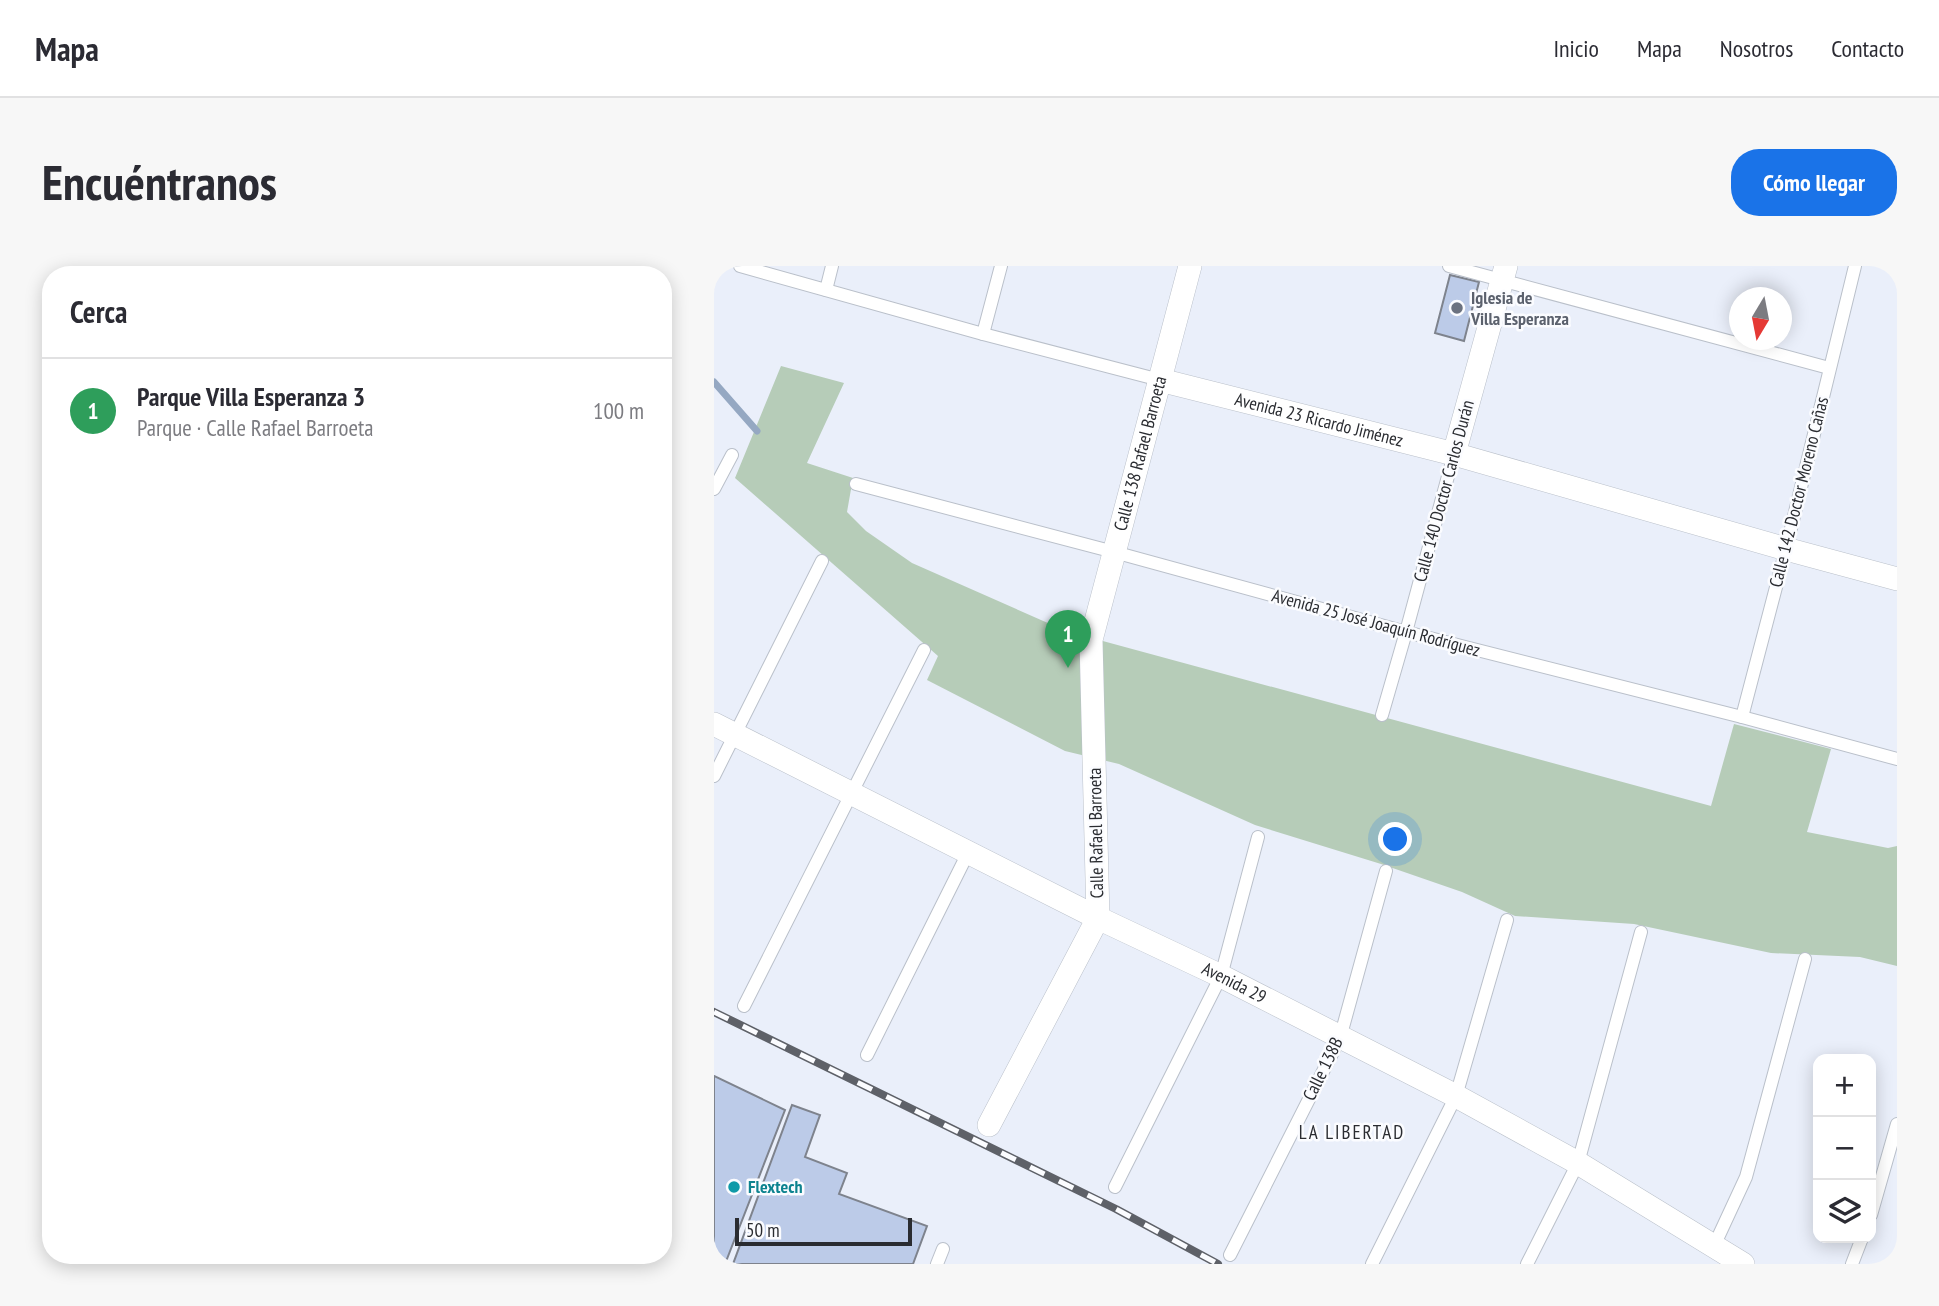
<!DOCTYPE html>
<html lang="es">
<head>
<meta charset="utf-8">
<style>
	:root { --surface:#fff; --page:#f7f7f7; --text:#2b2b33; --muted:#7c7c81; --line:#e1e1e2; --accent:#1a73e8 }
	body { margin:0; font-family:"PT Sans Narrow",sans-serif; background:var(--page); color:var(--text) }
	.controls { position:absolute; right:21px; bottom:21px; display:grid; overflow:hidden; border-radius:14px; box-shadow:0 4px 18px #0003 }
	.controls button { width:63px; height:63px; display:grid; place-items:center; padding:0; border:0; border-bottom:2px solid var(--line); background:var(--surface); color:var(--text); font:35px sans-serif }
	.compass { position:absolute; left:1015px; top:21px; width:63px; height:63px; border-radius:50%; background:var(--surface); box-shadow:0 4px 18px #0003; rotate:190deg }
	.scale { position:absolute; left:21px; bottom:18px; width:177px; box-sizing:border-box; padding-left:7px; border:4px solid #2a2c31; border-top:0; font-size:19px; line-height:24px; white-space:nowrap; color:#2a2c31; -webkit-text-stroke:5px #fbfcff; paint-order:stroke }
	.you { position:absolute; left:682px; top:574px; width:24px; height:24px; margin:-18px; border:5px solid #fff; border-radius:50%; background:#1a73e8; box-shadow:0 0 0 10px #1a73e833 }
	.badge { display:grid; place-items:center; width:46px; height:46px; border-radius:50%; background:var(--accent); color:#fff; font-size:23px; font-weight:700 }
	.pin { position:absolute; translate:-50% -58px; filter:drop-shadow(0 2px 4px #0008) }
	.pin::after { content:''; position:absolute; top:37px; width:24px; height:21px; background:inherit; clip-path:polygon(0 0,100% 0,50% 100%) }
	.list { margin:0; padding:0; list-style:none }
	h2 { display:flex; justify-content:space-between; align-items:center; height:91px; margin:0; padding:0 28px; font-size:30px }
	h2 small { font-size:23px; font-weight:400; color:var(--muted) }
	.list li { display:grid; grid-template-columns:46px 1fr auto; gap:21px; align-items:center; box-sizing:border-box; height:105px; padding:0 28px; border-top:2px solid var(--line) }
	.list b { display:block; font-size:26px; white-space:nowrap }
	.list p { margin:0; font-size:23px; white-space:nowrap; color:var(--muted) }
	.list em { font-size:23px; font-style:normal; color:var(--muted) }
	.icon { flex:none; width:38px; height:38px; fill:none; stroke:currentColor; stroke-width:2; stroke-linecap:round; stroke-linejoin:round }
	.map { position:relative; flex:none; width:1183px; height:998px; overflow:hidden; border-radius:28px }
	header { display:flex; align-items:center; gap:42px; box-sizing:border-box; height:98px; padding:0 35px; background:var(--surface); border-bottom:2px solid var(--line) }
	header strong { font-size:33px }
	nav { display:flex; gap:38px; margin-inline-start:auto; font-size:24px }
	.intro { display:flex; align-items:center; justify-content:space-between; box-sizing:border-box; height:168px; padding:0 42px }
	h1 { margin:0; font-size:49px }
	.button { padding:18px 32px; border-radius:28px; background:var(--accent); color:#fff; font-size:24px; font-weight:700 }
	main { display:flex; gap:42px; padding:0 42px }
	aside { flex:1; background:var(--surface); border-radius:28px; box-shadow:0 4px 18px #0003 }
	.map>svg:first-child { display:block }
	.green { fill:#b6ccb8 }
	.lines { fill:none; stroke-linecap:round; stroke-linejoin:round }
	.stream { stroke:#95a8c2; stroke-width:7 }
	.building { fill:#bccbe8; stroke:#7e838d; stroke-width:2 }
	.service-casing { stroke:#bac0ca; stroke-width:14 }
	.minor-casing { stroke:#bac0ca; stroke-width:24 }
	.service { stroke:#fff; stroke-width:12 }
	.minor { stroke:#fff; stroke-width:23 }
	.rail-casing { stroke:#5e6168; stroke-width:8 }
	.rail { stroke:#fbfcff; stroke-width:5; stroke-dasharray:16; stroke-linecap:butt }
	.worship-dot { fill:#6b7280; stroke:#fbfcff; stroke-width:2.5 }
	.culture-dot { fill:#0f9aa8; stroke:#fbfcff; stroke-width:2.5 }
	.labels { text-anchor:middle; stroke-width:5; stroke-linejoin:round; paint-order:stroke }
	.worship-label { font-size:18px; font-weight:bold; fill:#5b616d; stroke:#fbfcff; text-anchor:start }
	.street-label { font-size:18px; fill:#2a2c31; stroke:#fbfcff }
	.culture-label { font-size:18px; font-weight:bold; fill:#0d838f; stroke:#fbfcff; text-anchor:start }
	.neighbourhood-label { font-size:19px; letter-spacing:2px; fill:#2a2c31; stroke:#fbfcff }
</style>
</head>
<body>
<header>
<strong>Mapa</strong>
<nav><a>Inicio</a><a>Mapa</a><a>Nosotros</a><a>Contacto</a></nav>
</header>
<div class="intro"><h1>Encuéntranos</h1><a class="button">Cómo llegar</a></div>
<main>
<aside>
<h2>Cerca<small></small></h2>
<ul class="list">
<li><span class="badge" style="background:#2e9e5b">1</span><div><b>Parque Villa Esperanza 3</b><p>Parque · Calle Rafael Barroeta</p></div><em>100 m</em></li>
</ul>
</aside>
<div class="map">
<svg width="1183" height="998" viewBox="0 0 1183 998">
	<rect width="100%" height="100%" fill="#eaeffa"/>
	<path class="green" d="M67,100l63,17 -37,80 46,15 -6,34 19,19 46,32 154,68 645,175 23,-82 97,25 -24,83 81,16 9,-2v120l-37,-9 -89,-4 -137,-29 -119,-8 -53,-24 -81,-28 -126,-39 -136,-61 -54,-13 -138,-71 11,-24 -203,-178z"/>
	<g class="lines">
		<path class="stream" d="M0,116l43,49"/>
	</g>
	<g class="building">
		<path d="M736,9l29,7 -15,59 -29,-8z"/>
		<path d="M0,810l71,34 -60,154h-11z"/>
		<path d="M78,839l28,10 -15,42 42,16 -8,21 88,32 -14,38h-180z"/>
	</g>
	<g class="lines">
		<defs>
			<g id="service">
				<path d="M26,0l243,68 177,46"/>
				<path d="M735,0l380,102"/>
				<path d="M112,24l6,-24"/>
				<path d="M269,68l18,-68"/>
				<path d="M142,218l258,68 292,80 336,85 155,42"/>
				<path d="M0,223l18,-34"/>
				<path d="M668,449l24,-83 48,-178"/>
				<path d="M1028,451l44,-168 69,-283"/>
				<path d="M0,510l108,-215"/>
				<path d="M30,740l180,-356"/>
				<path d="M153,789l101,-202"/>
				<path d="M401,921l106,-211 37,-139"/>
				<path d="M1157,949l26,-91"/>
				<path d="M1000,980l32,-69 59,-218"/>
				<path d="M516,989l110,-217 46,-167"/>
				<path d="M223,998l6,-15"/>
				<path d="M658,998l84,-168 51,-176"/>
				<path d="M813,998l51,-101 63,-231"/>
				<path d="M1138,998l10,-26"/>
			</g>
			<g id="minor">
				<path id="s1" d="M446,114l294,74 332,95 111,30"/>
				<path d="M740,188l52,-188"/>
				<path id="s2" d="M0,458l384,194 123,58 235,120 122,67 165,101"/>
				<path id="s3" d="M275,859l109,-207 -7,-278 99,-374"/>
			</g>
		</defs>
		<use href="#service" class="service-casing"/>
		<use href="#minor" class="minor-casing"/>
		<use href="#service" class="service"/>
		<use href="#minor" class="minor"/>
		<defs>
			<path id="rail" d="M0,746l402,197 102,55"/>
		</defs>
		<use href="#rail" class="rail-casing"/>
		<use href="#rail" class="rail"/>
	</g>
	<circle class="worship-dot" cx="743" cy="42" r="7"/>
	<circle class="culture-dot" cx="20" cy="921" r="7"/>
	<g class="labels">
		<g class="worship-label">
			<text x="757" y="38">Iglesia de<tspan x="757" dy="21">Villa Esperanza</tspan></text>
		</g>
		<g class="street-label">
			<text dy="6" stroke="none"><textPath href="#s1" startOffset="164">Avenida 23 Ricardo Jiménez</textPath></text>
			<text dy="6" stroke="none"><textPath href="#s3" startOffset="705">Calle 138 Rafael Barroeta</textPath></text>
			<text transform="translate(730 225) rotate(-75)" y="6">Calle 140 Doctor Carlos Durán</text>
			<text transform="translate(1085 226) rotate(-76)" y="6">Calle 142 Doctor Moreno Cañas</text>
			<text transform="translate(662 357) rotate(15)" y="6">Avenida 25 José Joaquín Rodríguez</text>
			<text transform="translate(382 567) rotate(-91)" y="6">Calle Rafael Barroeta</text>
			<text dy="6" stroke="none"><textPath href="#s2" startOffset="581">Avenida 29</textPath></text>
			<text transform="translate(609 803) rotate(-64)" y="6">Calle 138B</text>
		</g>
		<g class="culture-label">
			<text x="34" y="927">Flextech</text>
		</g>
		<g class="neighbourhood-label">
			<text x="638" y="873">LA LIBERTAD</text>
		</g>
	</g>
</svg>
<div class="controls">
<button>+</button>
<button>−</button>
<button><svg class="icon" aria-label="layers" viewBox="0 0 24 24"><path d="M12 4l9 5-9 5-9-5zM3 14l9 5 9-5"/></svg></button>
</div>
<svg class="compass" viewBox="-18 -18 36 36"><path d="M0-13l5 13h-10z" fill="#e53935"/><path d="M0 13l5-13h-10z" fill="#7c7c81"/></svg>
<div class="scale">50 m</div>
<div class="you"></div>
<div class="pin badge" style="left:354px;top:402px;background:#2e9e5b">1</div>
</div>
</main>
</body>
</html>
